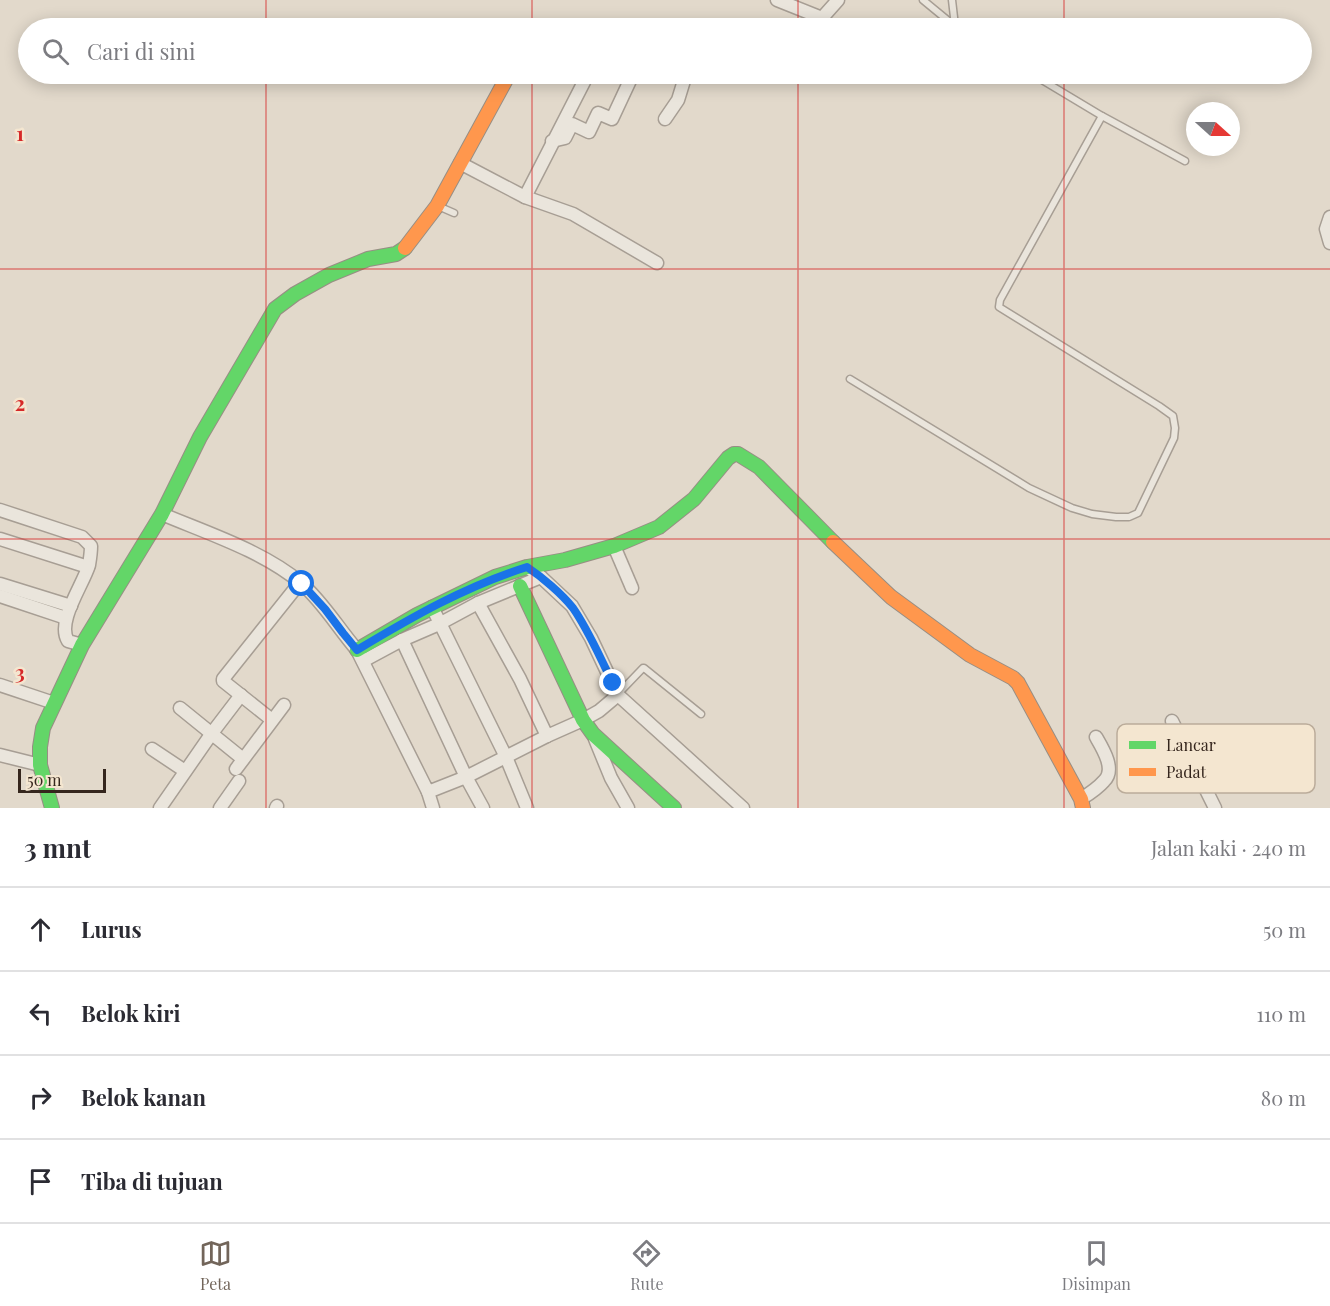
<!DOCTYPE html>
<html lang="id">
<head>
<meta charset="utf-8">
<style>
	:root { --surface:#fff; --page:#f7f7f7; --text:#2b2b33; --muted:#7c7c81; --line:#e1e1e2; --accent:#72655a }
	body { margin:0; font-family:"Playfair Display",serif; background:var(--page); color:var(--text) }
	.compass { position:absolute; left:1186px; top:102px; width:54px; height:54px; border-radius:50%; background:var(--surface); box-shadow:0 3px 15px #0003; rotate:111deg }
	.scale { position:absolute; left:18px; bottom:15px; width:88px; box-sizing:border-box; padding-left:6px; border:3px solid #35261d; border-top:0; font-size:16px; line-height:21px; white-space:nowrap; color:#35261d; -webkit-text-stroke:4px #f4e6d0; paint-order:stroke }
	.stop { position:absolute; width:18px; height:18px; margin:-14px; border:4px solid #1a73e8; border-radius:50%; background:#fff }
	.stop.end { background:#1a73e8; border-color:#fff; box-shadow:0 2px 6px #0008 }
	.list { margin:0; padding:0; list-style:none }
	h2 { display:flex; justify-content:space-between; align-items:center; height:78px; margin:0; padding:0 24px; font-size:26px }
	h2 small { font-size:20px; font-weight:400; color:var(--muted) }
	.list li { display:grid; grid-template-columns:39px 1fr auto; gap:18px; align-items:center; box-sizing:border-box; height:84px; padding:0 24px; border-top:2px solid var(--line) }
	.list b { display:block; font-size:22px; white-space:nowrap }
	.list em { font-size:20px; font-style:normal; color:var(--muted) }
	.icon { flex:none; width:33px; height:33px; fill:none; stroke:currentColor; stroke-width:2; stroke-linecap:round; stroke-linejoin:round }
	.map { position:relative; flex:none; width:1330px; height:808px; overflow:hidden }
	.search { position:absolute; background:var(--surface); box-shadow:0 3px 15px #0003; left:18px; right:18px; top:18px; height:66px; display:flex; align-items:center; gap:15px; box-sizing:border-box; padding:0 21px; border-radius:33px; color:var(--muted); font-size:22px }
	.sheet { height:414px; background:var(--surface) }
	nav { display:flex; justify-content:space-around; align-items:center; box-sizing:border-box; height:84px; border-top:2px solid var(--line); background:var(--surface); font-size:16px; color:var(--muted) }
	nav a { display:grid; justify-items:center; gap:3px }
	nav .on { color:var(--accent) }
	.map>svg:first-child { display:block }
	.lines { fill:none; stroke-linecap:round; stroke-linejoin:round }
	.lane-casing { stroke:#a79e94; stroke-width:9 }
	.street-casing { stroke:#a79e94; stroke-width:15 }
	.fast-casing { stroke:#978e84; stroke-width:16 }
	.slow-casing { stroke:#978e84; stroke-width:16 }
	.lane { stroke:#eae5dc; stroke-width:6 }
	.street { stroke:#eae5dc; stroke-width:12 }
	.fast { stroke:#63d668; stroke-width:14 }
	.slow { stroke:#ff974d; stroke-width:14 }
	.route { stroke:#1a73e8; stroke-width:8 }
	.grid { fill:none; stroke:#d62828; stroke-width:1.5; stroke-opacity:0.55 }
	.key { fill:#f4e6d0; stroke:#bbac9a; stroke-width:1.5 }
	.key-label { font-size:16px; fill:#35261d }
	.grid-label { font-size:20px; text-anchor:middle; font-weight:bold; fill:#d62828; stroke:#f4e6d0; stroke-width:5; stroke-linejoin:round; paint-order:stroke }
</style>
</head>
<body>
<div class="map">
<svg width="1330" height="808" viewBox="0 0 1330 808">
	<rect width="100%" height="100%" fill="#e2d9cb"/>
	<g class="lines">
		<defs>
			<g id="lane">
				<path d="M923,0l34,28"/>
				<path d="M952,0l3,26"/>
				<path d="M1032,74l70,42 83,45"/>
				<path d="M438,206l16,7"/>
				<path d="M850,379l179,109 43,20 20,6 24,3h13l9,-4 36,-75 1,-10 -2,-12 -14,-10 -160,-99 1,-7 102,-184"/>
				<path d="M618,694l25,-26h1l57,46"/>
			</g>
			<g id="street">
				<path d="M777,0l45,18"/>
				<path d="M806,28l16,-10 16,-18"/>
				<path d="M665,119l13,-19 8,-26"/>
				<path d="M552,141l13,-3 7,-14 17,8 9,-19 14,6 21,-45"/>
				<path d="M460,163l65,34 63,-123"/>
				<path d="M525,197l48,17 84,49"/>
				<path d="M1330,217l-4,12 4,14"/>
				<path d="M0,510l82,27 9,9c0,6 -1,13 -2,19 -6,20 -33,57 -21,76l14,4"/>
				<path d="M162,514c45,19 101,37 139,69 22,19 37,45 56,67l71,142 38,-15 81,-41 36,-16 16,-9 19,-16 -27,-57 -19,-32 -31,-29 -14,-10"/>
				<path d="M0,539l88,28"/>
				<path d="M614,546l18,42"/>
				<path d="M0,584l71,22"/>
				<path d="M0,596l66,22"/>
				<path d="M478,603l42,76 27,57"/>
				<path d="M432,607l74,150 21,51"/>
				<path d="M402,640l64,137 17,31"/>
				<path d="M363,661l39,-21 37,-16 39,-21 63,-26"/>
				<path d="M0,685l54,18"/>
				<path d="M618,695l125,113"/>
				<path d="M180,708l63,51"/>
				<path d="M272,720l-49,-39v-2l71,-89"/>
				<path d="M1172,721l43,87"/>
				<path d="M595,739l16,39 17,30"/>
				<path d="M152,749l33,22"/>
				<path d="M0,755l40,10"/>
				<path d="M236,769l48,-64"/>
				<path d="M428,792l5,16"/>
				<path d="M1081,799c8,-5 17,-11 23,-18 12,-11 -1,-32 -8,-44"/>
				<path d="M160,808l52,-75 29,-38"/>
				<path d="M220,808l19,-27"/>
				<path d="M276,808l1,-2"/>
			</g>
			<g id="fast">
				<path d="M520,586l63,134 10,14 81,74"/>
				<path d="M357,650l60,-35 78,-38 32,-10 38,-7 49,-14 45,-19 35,-28 34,-41 6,-4h4l21,13 74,75"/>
				<path d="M52,808l-12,-43v-18l3,-19 39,-83 80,-131 38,-77 75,-128 20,-15 34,-19 39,-16 28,-5 9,-6"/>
			</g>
			<g id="slow">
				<path d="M405,248l32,-42 72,-132"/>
				<path d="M833,542l58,55 79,58 43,23 5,5 63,116 2,9"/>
			</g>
		</defs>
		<use href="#lane" class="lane-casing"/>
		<use href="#street" class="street-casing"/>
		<use href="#fast" class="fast-casing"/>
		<use href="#slow" class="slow-casing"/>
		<use href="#lane" class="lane"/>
		<use href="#street" class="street"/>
		<use href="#fast" class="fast"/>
		<use href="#slow" class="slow"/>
	</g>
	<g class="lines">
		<path class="route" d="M302,584l23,25 18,24 14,17c55,-33 109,-64 170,-83 15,10 35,27 46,41 16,23 27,50 40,75"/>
	</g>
	<path class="grid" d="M266,0v28M532,0v28M798,0v28M1064,0v28M266,74v734M532,74v734M798,74v734M1064,74v734M0,269h1330M0,539h1330"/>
	<rect x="1117" y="724" width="198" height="69" rx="9" class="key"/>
	<rect x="1129" y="741" width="27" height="8" fill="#63d668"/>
	<rect x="1129" y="768" width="27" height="8" fill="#ff974d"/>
	<g class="key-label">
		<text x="1166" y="751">Lancar</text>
		<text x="1166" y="778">Padat</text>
	</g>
	<g class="grid-label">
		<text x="20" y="141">1</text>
		<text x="20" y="411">2</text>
		<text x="20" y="680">3</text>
	</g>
</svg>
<svg class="compass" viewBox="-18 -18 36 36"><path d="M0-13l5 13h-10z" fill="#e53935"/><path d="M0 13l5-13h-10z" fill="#7c7c81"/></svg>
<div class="scale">50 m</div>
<div class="stop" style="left:302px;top:584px"></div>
<div class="stop end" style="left:613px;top:683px"></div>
<div class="search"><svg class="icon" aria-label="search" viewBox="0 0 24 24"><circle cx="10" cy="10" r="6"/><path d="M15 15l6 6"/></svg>Cari di sini</div>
</div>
<section class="sheet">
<h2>3 mnt<small>Jalan kaki · 240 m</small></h2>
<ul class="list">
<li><svg class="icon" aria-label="ahead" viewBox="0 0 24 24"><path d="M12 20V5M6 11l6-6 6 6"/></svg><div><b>Lurus</b></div><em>50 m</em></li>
<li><svg class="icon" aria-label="left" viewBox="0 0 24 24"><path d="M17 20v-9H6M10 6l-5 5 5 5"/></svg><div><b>Belok kiri</b></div><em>110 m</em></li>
<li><svg class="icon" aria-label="right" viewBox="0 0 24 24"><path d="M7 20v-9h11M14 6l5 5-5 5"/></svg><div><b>Belok kanan</b></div><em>80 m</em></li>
<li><svg class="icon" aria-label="arrive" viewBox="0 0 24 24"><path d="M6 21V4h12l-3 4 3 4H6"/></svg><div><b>Tiba di tujuan</b></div></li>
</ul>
</section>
<nav>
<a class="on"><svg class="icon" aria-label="map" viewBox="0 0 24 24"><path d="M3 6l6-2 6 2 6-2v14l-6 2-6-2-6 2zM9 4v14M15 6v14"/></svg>Peta</a>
<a><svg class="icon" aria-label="directions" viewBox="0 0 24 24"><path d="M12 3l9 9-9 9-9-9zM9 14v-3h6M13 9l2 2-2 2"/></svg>Rute</a>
<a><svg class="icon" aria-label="saved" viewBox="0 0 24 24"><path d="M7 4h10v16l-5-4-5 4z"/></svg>Disimpan</a>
</nav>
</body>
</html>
